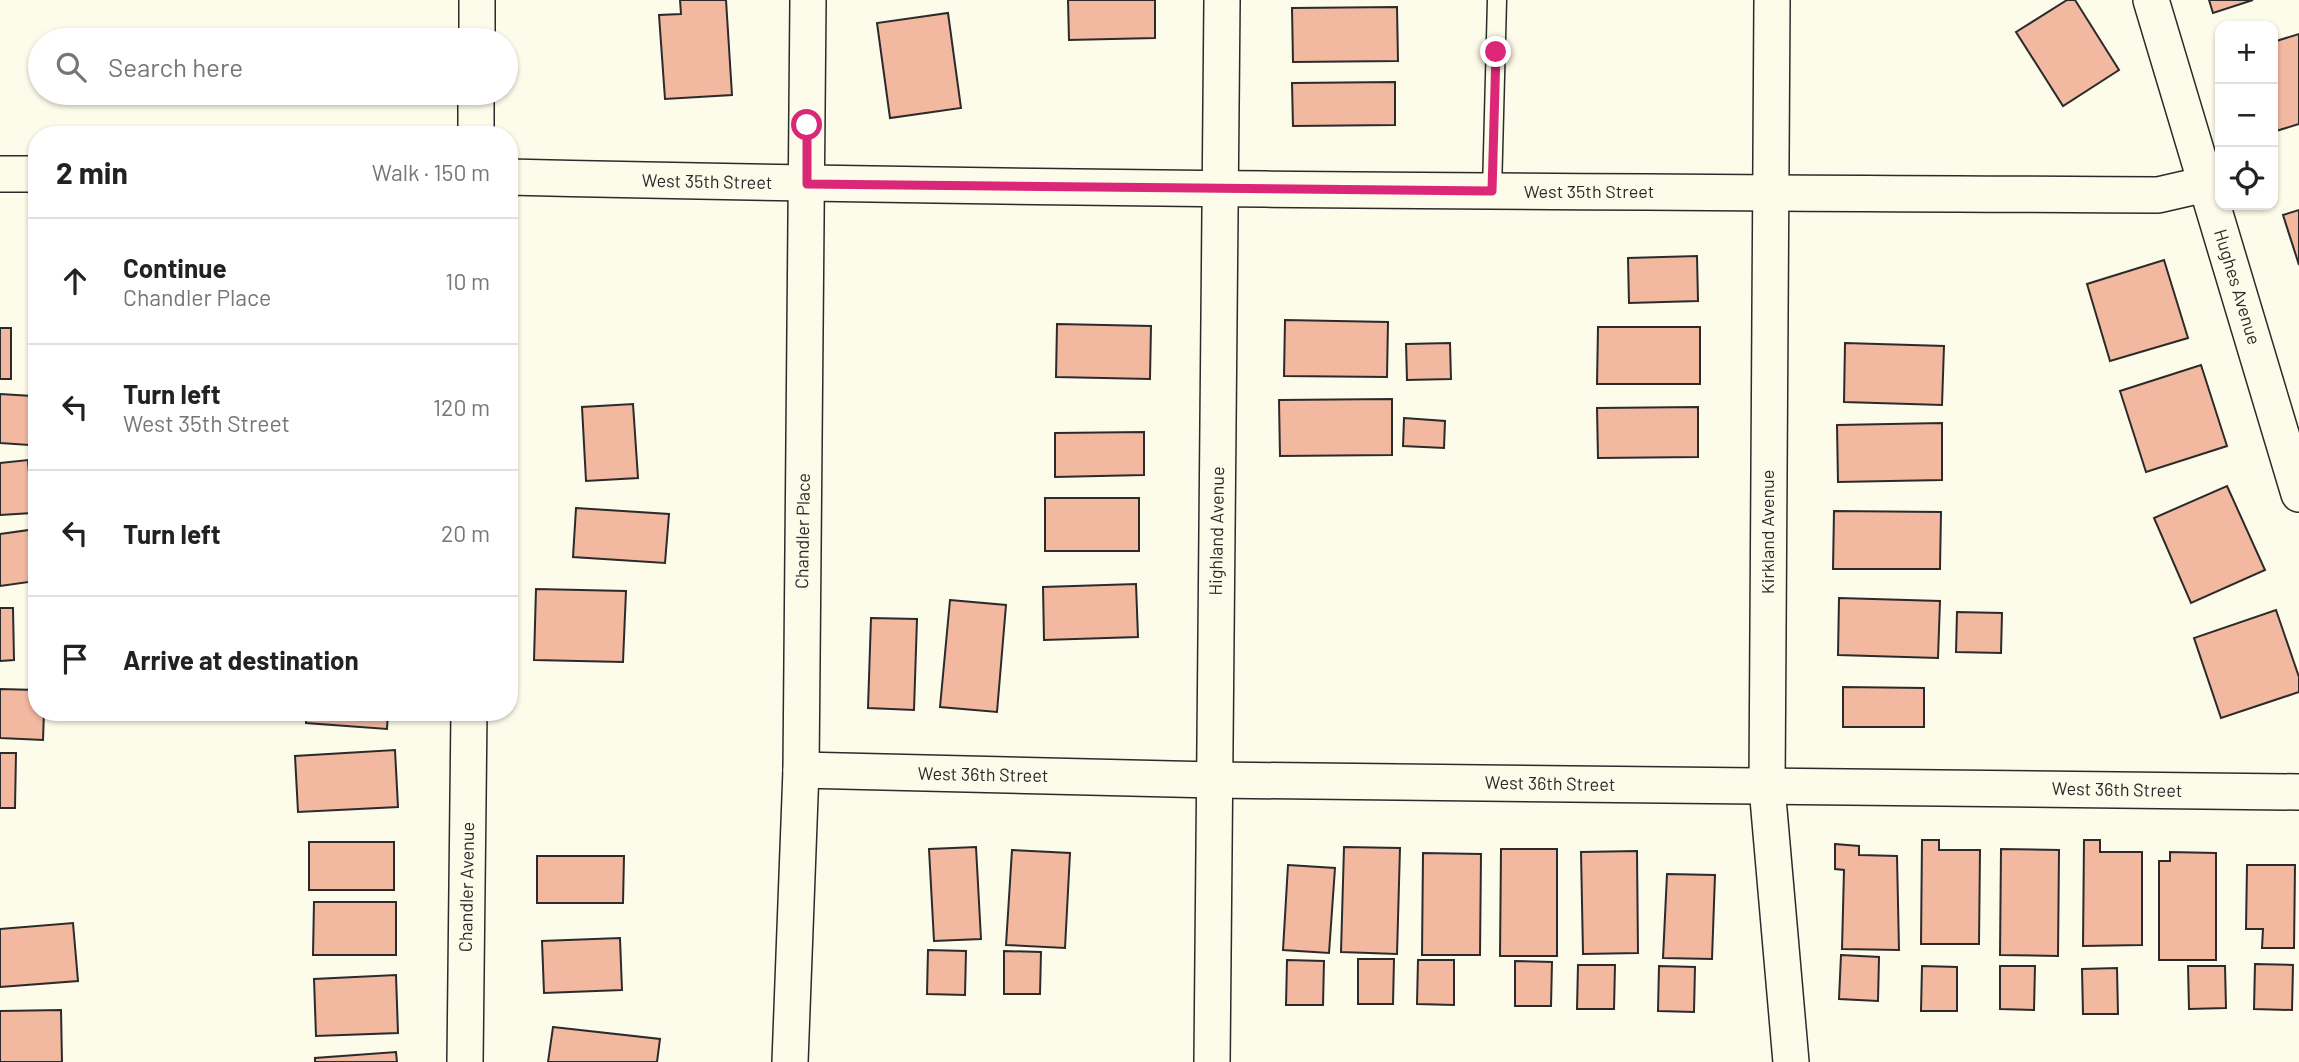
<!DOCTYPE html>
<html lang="en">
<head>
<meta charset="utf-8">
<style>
	:root { --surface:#fff; --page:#f2f2f2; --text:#222; --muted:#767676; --line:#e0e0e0 }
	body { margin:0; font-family:Barlow,sans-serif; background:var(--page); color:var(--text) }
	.controls { position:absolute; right:21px; top:21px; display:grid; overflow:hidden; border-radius:14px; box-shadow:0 2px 5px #0004 }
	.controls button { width:63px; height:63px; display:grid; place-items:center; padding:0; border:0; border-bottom:2px solid var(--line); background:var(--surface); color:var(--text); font:35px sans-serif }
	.stop { position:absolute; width:21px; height:21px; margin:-16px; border:5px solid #db2777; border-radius:50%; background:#fff }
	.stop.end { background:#db2777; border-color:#fff; box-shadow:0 2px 7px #0008 }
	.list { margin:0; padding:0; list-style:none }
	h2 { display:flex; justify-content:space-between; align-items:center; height:91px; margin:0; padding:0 28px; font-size:30px }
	h2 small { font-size:23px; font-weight:400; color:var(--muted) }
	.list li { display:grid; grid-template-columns:46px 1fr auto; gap:21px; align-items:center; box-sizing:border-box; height:126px; padding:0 28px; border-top:2px solid var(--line) }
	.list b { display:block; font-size:26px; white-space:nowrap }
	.list p { margin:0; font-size:23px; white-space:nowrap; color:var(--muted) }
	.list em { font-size:23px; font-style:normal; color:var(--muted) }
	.icon { flex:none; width:38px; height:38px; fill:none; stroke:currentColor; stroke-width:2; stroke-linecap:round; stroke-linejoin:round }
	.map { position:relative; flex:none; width:2299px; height:1062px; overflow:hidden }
	.search { position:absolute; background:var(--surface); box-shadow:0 2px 5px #0004; left:28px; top:28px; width:490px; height:77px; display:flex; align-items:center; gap:18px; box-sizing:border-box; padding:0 24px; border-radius:38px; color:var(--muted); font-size:26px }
	.panel { position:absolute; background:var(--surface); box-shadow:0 2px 5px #0004; left:28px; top:126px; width:490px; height:595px; border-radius:28px }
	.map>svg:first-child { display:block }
	.building { fill:#f2b8a0; stroke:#2b2b2b; stroke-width:2 }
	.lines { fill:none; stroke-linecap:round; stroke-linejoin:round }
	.service-casing { stroke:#2b2b2b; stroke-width:21 }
	.minor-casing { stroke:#2b2b2b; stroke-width:38 }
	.service { stroke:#fdfbea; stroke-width:18 }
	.minor { stroke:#fdfbea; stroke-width:35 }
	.route { stroke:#db2777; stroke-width:9 }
	.labels { text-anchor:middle; stroke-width:5; stroke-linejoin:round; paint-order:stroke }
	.street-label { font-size:18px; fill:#2b2b2b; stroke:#fdfbea }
</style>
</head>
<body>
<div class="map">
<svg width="2299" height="1062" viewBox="0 0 2299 1062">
	<rect width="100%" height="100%" fill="#fdfbea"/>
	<g class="building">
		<path d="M680,0h46l6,95 -67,4 -6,-84 22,-1z"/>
		<path d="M1068,0h87v38l-86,2z"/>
		<path d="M2067,0h8l44,70 -56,36 -47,-74z"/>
		<path d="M2209,0h44l-40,13z"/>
		<path d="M1397,7l1,54 -105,1 -1,-54z"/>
		<path d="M948,13l13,95 -71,10 -13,-95z"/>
		<path d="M2299,34v90l-26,8v-90z"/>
		<path d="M1395,82v43l-102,1 -1,-43z"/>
		<path d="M2299,210v55l-16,-50z"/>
		<path d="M1697,256l1,45 -69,2 -1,-45z"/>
		<path d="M2164,260l24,78 -78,23 -23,-77z"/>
		<path d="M1285,320l103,2 -1,55 -103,-1z"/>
		<path d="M1057,324l94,2 -1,53 -94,-2z"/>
		<path d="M1598,327h102v57h-103z"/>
		<rect x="0" y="328" width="11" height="51"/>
		<path d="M1450,343l1,36 -44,1 -1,-36z"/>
		<path d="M1845,343l99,3 -2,59 -98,-3z"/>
		<path d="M2201,365l26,81 -81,26 -26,-81z"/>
		<path d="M0,394l32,2 -3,49 -29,-2z"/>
		<path d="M1392,399v56l-112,1 -1,-56z"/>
		<path d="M633,404l5,74 -52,3 -4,-74z"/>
		<path d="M1698,407v50l-100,1 -1,-50z"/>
		<path d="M1404,418l41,3 -1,27 -41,-2z"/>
		<path d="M1942,423v57l-104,2 -1,-57z"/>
		<path d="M1144,432v43l-89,2v-44z"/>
		<path d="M28,460l4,53 -32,2v-52z"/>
		<path d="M2227,486l38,84 -74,33 -37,-85z"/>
		<rect x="1045" y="498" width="94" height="53"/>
		<path d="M576,508l93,6 -4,49 -92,-6z"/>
		<path d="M1834,511l107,1 -1,57h-107z"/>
		<path d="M29,530l7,51 -36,5v-52z"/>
		<path d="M1136,584l2,53 -94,3 -1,-53z"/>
		<path d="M536,589l90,2 -3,71 -89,-2z"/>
		<path d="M1839,598l101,3 -2,57 -100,-3z"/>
		<path d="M950,600l56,5 -9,107 -57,-5z"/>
		<path d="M0,608h13l1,52 -14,1z"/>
		<path d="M2276,610l23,67v15l-78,26 -27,-80z"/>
		<path d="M1957,612l45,1 -1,40 -45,-1z"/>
		<path d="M871,618l46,1 -3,91 -46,-2z"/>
		<path d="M1843,687l81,1v39h-81z"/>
		<path d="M0,689l37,1v22h7l-1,28 -43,-2z"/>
		<path d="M307,712h81l-1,17 -81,-6z"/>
		<path d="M395,750l3,57 -100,5 -3,-56z"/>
		<path d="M0,753h16l-1,55h-15z"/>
		<path d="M1922,840h17v10h41l-1,94h-58z"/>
		<path d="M2084,840h16v12h42v93l-59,1z"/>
		<rect x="309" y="842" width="85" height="48"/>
		<path d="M1835,844l24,2v9l38,1 2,94 -57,-1 2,-79 -9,-1z"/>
		<path d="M976,847l5,92 -47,2 -5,-92z"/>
		<path d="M1344,847l56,1 -3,106 -56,-2z"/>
		<path d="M1501,849h56v107h-57z"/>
		<path d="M2001,849l58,1 -1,106 -58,-1z"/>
		<path d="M1012,850l58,3 -5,95 -59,-3z"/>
		<path d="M1637,851l1,102 -55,1 -2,-102z"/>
		<path d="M2170,852l46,1v107h-57v-99h11z"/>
		<path d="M1423,853l58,1 -1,101h-58z"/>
		<path d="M537,856h87l-1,47h-86z"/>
		<path d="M1288,865l47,3 -6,85 -46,-3z"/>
		<path d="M2247,865h48l-1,83h-32l1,-19h-17z"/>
		<path d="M1667,874l48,1 -3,84 -49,-1z"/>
		<path d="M314,902h82v53h-83z"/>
		<path d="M73,923l5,58 -78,6v-58z"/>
		<path d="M620,938l2,52 -78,3 -2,-52z"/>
		<path d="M928,950l38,1 -1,44 -38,-1z"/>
		<path d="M1004,951l37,1 -1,42h-36z"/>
		<path d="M1841,955l38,2 -1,44 -39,-2z"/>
		<path d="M1358,959h36l-1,45h-35z"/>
		<path d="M1287,960l37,1 -1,44h-37z"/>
		<path d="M1418,960h36v45l-37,-1z"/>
		<path d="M1515,961l37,1 -1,44h-36z"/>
		<path d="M2255,964l38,1 -1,45 -38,-1z"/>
		<path d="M1578,965h37l-1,44h-37z"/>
		<path d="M1659,966l36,1 -1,45 -36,-1z"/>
		<path d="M1922,966l35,1v44h-36z"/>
		<path d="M2000,966h35l-1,44 -34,-1z"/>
		<path d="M2188,966h37l1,42 -37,1z"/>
		<path d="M2117,968l1,46h-35l-1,-45z"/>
		<path d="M396,975l2,58 -82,3 -2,-57z"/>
		<path d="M61,1010l1,52h-62v-51z"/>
		<path d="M553,1027l107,12 -3,23h-109z"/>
		<path d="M396,1052l1,10h-82v-4z"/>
	</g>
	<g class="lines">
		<defs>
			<path id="service" d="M1492,191l5,-191"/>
			<g id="minor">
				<path d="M1772,0l-5,787 24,275"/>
				<path d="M2151,0l148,494"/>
				<path d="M477,40v-40"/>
				<path d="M476,135v-42"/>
				<path d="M0,174h37"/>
				<path d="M509,177c550,13 1099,15 1649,18l48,-11"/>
				<path d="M801,770l413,10 1085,12"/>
				<path d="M465,1062l4,-350"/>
				<path d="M790,1062l11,-292 7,-770"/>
				<path d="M1212,1062l10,-1062"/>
			</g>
		</defs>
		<use href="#service" class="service-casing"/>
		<use href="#minor" class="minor-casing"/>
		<use href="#service" class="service"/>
		<use href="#minor" class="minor"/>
	</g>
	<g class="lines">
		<path class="route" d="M807,125v59l685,7 4,-139"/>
	</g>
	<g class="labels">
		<g class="street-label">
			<text transform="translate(707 182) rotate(1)" y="6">West 35th Street</text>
			<text x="1589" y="198">West 35th Street</text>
			<text transform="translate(2237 287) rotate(73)" y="6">Hughes Avenue</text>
			<text transform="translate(803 531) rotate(-89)" y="6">Chandler Place</text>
			<text transform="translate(1217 531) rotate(-89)" y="6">Highland Avenue</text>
			<text transform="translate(1768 532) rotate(-90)" y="6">Kirkland Avenue</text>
			<text transform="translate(983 775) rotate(1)" y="6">West 36th Street</text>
			<text transform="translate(1550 784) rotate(1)" y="6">West 36th Street</text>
			<text transform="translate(2117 790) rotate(1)" y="6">West 36th Street</text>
			<text transform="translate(467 887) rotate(-89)" y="6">Chandler Avenue</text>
		</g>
	</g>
</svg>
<div class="controls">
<button>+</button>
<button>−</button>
<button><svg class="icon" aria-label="locate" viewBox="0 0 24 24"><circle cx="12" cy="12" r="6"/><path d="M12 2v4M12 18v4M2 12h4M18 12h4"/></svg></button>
</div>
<div class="stop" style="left:807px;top:125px"></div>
<div class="stop end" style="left:1496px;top:52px"></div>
<div class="search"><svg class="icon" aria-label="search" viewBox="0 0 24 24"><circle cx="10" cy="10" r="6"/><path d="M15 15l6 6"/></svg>Search here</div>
<section class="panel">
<h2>2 min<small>Walk · 150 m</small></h2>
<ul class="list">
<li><svg class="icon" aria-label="ahead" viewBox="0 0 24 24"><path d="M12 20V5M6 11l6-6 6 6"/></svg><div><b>Continue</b><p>Chandler Place</p></div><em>10 m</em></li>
<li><svg class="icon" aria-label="left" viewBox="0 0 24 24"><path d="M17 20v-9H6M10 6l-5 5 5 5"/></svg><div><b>Turn left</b><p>West 35th Street</p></div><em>120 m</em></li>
<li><svg class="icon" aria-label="left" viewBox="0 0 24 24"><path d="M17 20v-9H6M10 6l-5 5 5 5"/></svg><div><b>Turn left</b></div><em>20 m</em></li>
<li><svg class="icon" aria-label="arrive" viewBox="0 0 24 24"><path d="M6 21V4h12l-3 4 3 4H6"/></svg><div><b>Arrive at destination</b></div></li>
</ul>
</section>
</div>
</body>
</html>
